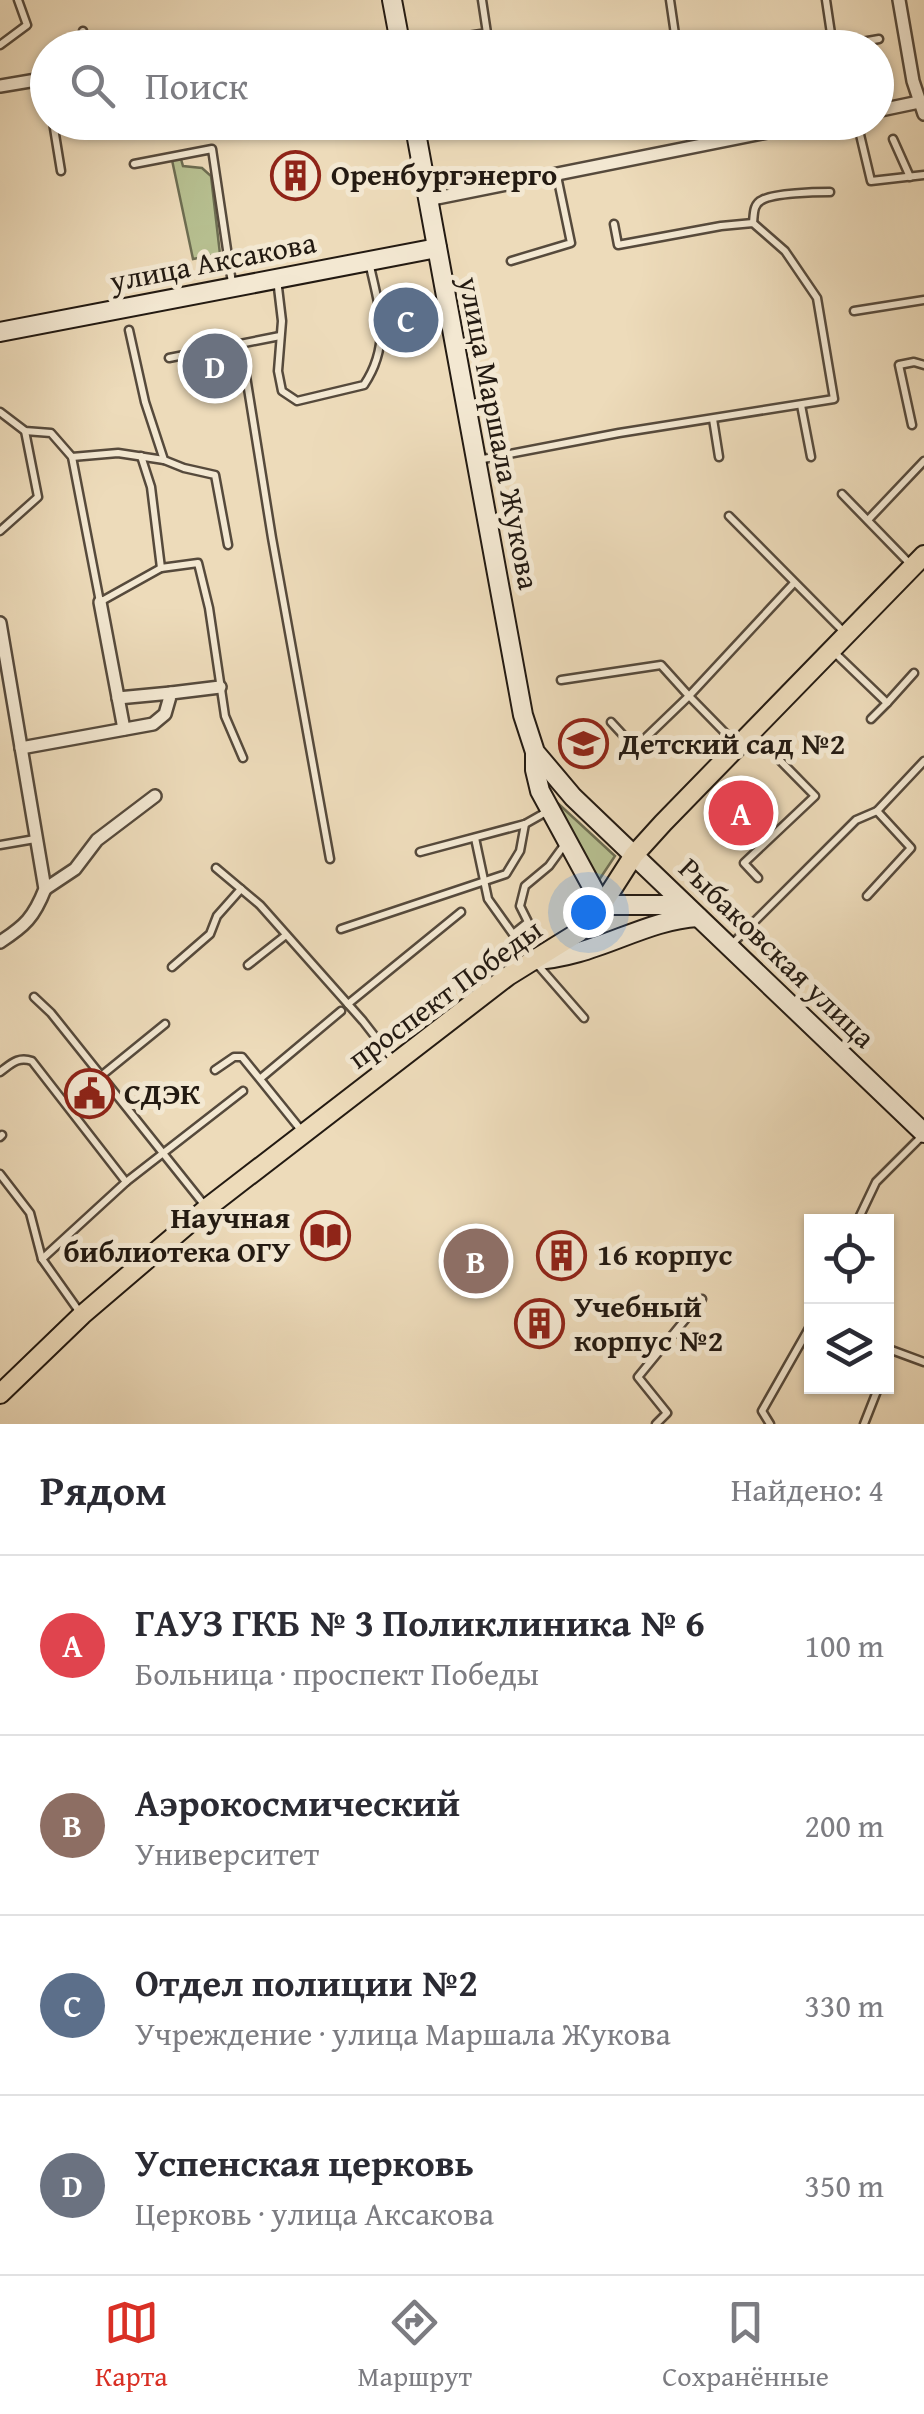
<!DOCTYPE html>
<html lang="ru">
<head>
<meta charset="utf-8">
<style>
	:root { --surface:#fff; --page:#f2f2f3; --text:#2b2b33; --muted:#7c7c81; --line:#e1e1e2; --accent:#d93025 }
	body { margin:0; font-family:"Gentium Book Plus",serif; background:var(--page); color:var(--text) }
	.controls { position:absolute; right:30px; bottom:30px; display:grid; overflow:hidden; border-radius:0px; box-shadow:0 2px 8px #0004 }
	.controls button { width:90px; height:90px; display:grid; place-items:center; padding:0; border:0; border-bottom:2px solid var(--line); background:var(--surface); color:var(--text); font:50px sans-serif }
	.you { position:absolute; left:588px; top:912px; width:35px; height:35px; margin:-25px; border:8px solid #fff; border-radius:50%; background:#1a73e8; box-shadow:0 0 0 15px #1a73e833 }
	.badge { display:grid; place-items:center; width:65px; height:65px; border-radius:50%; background:var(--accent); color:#fff; font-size:32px; font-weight:700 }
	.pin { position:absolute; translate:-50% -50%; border:5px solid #fff; box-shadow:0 2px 10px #0006 }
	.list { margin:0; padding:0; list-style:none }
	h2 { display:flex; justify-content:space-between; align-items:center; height:130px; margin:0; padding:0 40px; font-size:42px }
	h2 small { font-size:32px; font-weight:400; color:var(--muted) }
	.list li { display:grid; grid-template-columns:65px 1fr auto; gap:30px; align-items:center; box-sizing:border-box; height:180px; padding:0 40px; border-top:2px solid var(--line) }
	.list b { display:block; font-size:38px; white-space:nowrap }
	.list p { margin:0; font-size:32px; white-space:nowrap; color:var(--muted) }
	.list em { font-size:32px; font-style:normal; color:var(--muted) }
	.icon { flex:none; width:55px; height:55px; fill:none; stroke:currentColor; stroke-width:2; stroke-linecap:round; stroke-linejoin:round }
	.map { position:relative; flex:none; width:924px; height:1424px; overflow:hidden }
	.search { position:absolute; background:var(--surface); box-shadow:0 2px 8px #0004; left:30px; right:30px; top:30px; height:110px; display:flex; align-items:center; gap:25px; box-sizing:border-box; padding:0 35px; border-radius:55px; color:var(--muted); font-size:38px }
	.sheet { height:850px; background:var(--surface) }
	nav { display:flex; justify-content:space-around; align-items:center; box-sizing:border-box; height:140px; border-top:2px solid var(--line); background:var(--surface); font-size:28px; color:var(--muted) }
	nav a { display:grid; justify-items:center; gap:5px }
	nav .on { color:var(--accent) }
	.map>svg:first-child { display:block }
	.green { fill:#b7c091; stroke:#6d6d52; stroke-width:2.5 }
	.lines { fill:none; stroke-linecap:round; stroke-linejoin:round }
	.lane-casing { stroke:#564a3c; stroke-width:11 }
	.street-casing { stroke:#564a3c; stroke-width:16 }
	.secondary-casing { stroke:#231a12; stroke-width:22 }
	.primary-casing { stroke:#231a12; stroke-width:22 }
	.lane { stroke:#f3e8d2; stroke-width:6 }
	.street { stroke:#f3e8d2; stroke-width:11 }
	.secondary { stroke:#f3e8d2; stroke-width:18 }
	.primary { stroke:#eddbba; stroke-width:18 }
	.labels { text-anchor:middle; stroke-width:10; stroke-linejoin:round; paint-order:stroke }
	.poi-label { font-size:30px; font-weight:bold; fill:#231a12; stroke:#f3e8d2; text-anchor:start }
	.street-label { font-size:30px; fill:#231a12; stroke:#f3e8d2 }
</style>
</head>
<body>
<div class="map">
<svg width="924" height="1424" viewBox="0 0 924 1424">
	<rect width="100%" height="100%" fill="#eddbba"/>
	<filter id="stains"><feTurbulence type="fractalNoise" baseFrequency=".002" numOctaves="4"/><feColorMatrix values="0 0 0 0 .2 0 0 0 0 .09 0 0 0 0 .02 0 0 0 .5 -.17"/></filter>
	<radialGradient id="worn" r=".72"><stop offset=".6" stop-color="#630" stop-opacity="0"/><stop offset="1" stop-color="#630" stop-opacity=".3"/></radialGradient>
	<g class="green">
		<path d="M181,159l2,7 19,2 9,8 9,78 -27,5 -21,-99z"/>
		<path d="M550,796l65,60 -18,27z"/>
	</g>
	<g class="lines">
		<defs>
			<g id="lane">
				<path d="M670,0l7,48"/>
				<path d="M826,0l7,47 46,-8"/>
				<path d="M83,31l3,17"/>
				<path d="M487,33l2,15"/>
				<path d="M0,45l27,-20 -9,-25"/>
				<path d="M403,46l84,-13 -5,-33"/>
				<path d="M43,79l5,16"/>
				<path d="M53,122l8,49"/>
				<path d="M857,122l14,59 53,-6"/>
				<path d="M893,139l17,38"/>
				<path d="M134,164l78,-15 20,134"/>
				<path d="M753,223c1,-9 0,-19 9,-23 12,-7 54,-8 68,-8"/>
				<path d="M511,261l60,-18 -14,-67"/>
				<path d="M277,279l5,42 -4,50 4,20 15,10 67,-16c28,-42 15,-78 5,-123"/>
				<path d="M854,311l70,-11"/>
				<path d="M129,330l16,72 19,58 20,8 31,7 13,70"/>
				<path d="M241,345l31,193 58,321"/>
				<path d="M169,358l111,-22"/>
				<path d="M801,405l10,52"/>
				<path d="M0,412l25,19 26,2 21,24 28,145 61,-34 37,-5 11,45 16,108 18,42"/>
				<path d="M713,419l6,38"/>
				<path d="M912,425l-13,-60 15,-3 10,3"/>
				<path d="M141,456l10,31 10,81"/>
				<path d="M72,457l46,-4 46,7"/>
				<path d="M478,460l141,-27 215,-34 -17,-101 -32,-47 -32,-28 -32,3 -103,19 -4,-21"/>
				<path d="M842,494l70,72"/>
				<path d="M729,516l116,117"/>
				<path d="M868,520l56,-59"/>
				<path d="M0,531l38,-34 -13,-66"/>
				<path d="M835,653l52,50 27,-30"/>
				<path d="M561,680l100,-15 28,31 -54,52 -24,-26"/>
				<path d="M871,719l16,-16"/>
				<path d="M755,735l60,61 -71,67 14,15"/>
				<path d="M737,745l-48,-49 105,-113"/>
				<path d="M475,838l13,61 25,35 15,-12 -8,-16 5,-20 24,-20 16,-22"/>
				<path d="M0,845l35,-6"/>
				<path d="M420,852l105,-28 23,-13"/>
				<path d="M216,868l44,37 103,116 31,40"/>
				<path d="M867,896l44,-48 -34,-37"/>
				<path d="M341,929l165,-55 14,-23 5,-27"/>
				<path d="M730,946l126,-126 21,-9 47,-50"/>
				<path d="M536,963l48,55"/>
				<path d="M248,965l38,-30"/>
				<path d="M172,967l38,-33 7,-18 24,-27"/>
				<path d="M34,997l17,16 155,194"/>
				<path d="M348,1004l113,-92"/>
				<path d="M215,1070l19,-13h8l59,73"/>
				<path d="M0,1072c11,-8 18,-16 32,-11l94,121"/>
				<path d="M101,1076l64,-52"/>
				<path d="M261,1078l80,-67"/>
				<path d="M0,1137l2,-2"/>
				<path d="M0,1174l30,39 12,46 39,55"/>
				<path d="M857,1222l19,-40 46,-46"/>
				<path d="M42,1259l84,-77 117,-91"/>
				<path d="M886,1348l38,14"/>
				<path d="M656,1424l11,-11 -29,-36 64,-78"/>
				<path d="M770,1424l-8,-13 50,-88"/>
				<path d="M864,1424l15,-38"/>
			</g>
			<g id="street">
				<path d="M899,0l14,81 11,33"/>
				<path d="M0,86l48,-8"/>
				<path d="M876,111l43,-9"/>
				<path d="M427,200l390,-78"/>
				<path d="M100,602l24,127"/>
				<path d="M0,623l45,266c-11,28 -20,37 -45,53"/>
				<path d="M118,698l53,-5"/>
				<path d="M21,748l132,-24 12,-10 6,-21 49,-6"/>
				<path d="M45,889l30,-20 22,-29 58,-44"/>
			</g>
			<g id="secondary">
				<path d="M392,0l9,48"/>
				<path d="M414,122l109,593 12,37 38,45 351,336"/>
				<path d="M0,332l437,-84"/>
				<path d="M535,753v17l5,21 62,114h83"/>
				<path d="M533,960c61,-2 109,-40 165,-43"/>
			</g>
			<path id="primary" d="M0,1394l82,-79 125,-107 301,-232 71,-44 23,-27 32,-50 29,-32 261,-268"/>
		</defs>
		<use href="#lane" class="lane-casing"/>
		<use href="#street" class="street-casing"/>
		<use href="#secondary" class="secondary-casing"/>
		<use href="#primary" class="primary-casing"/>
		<use href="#lane" class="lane"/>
		<use href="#street" class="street"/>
		<use href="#secondary" class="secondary"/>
		<use href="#primary" class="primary"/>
	</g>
	<defs>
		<symbol id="building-ring" viewBox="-11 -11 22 22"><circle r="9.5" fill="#f3e8d2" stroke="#8f2418" stroke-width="1.5"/><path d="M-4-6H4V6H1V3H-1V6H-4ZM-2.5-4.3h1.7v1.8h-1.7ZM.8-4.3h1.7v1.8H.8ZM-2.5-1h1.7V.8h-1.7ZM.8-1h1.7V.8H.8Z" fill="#8f2418"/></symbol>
		<symbol id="school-ring" viewBox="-11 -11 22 22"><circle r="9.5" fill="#f3e8d2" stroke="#8f2418" stroke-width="1.5"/><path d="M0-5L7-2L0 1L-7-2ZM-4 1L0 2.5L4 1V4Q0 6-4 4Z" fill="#8f2418"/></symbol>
		<symbol id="civic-ring" viewBox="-11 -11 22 22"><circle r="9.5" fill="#f3e8d2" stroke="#8f2418" stroke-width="1.5"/><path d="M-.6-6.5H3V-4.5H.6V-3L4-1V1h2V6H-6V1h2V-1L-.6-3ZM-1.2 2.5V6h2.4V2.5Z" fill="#8f2418"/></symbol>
		<symbol id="library-ring" viewBox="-11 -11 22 22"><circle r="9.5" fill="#f3e8d2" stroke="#8f2418" stroke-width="1.5"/><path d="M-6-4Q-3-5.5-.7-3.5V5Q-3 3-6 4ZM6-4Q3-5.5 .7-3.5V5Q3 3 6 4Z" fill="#8f2418"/></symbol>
	</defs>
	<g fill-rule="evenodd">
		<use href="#building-ring" x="268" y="148" width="55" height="55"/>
		<use href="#school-ring" x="556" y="716" width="55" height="55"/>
		<use href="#civic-ring" x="62" y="1066" width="55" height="55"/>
		<use href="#library-ring" x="298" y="1208" width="55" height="55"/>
		<use href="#building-ring" x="534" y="1228" width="55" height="55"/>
		<use href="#building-ring" x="512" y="1296" width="55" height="55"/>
	</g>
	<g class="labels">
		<g class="poi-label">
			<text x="331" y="185">Оренбургэнерго</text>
			<text x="619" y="754">Детский сад №2</text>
			<text x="124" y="1104">СДЭК</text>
			<text x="290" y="1228" text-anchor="end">Научная<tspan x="290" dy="34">библиотека ОГУ</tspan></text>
			<text x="597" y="1265">16 корпус</text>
			<text x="574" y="1317">Учебный<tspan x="574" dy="34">корпус №2</tspan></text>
		</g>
		<g class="street-label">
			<text transform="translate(213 262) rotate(-11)" y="10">улица Аксакова</text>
			<text transform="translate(499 433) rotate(79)" y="10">улица Маршала Жукова</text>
			<text transform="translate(777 953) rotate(44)" y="10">Рыбаковская улица</text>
			<text transform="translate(445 994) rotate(-36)" y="10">проспект Победы</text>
		</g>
	</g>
	<rect width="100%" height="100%" filter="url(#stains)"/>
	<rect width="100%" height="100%" fill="url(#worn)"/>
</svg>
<div class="controls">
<button><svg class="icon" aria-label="locate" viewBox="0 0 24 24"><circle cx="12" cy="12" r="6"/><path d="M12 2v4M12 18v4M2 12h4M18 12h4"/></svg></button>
<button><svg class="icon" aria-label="layers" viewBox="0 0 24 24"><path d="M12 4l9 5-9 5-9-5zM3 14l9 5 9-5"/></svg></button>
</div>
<div class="you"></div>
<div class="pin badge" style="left:741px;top:813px;background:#e0444e">A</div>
<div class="pin badge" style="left:476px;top:1261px;background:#8d6e63">B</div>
<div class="pin badge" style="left:406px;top:320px;background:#5c6f8a">C</div>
<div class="pin badge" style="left:215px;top:366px;background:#6b7280">D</div>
<div class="search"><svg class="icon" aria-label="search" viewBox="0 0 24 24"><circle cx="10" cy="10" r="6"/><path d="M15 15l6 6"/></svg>Поиск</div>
</div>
<section class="sheet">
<h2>Рядом<small>Найдено: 4</small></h2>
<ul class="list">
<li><span class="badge" style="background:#e0444e">A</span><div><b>ГАУЗ ГКБ № 3 Поликлиника № 6</b><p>Больница · проспект Победы</p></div><em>100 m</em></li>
<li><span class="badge" style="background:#8d6e63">B</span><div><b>Аэрокосмический</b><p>Университет</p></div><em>200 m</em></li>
<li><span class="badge" style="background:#5c6f8a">C</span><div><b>Отдел полиции №2</b><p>Учреждение · улица Маршала Жукова</p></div><em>330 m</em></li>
<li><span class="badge" style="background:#6b7280">D</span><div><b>Успенская церковь</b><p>Церковь · улица Аксакова</p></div><em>350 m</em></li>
</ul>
</section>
<nav>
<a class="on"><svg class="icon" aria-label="map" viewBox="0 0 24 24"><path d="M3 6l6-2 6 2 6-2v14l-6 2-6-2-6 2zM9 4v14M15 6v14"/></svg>Карта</a>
<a><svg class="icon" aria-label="directions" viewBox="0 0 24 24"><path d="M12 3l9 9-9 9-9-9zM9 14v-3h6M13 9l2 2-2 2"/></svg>Маршрут</a>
<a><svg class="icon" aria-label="saved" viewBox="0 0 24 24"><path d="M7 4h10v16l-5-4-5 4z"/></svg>Сохранённые</a>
</nav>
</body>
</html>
